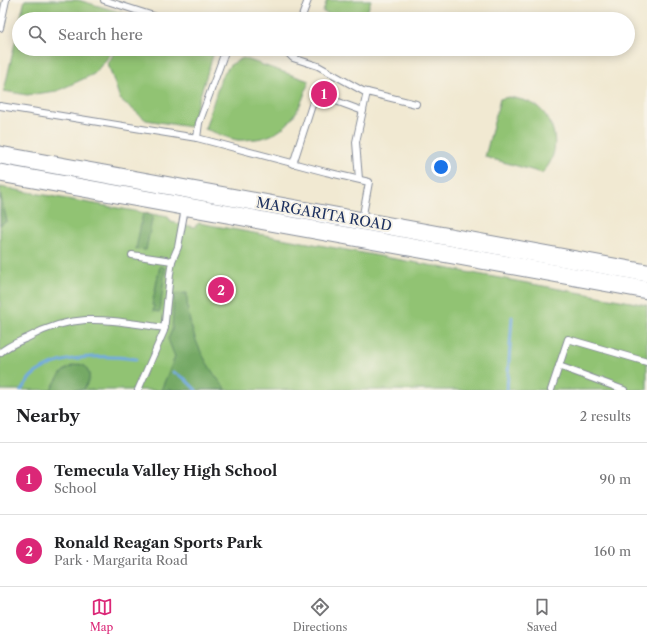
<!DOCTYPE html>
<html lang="en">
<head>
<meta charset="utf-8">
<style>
	:root { --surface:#fff; --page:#f2f2f2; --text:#202124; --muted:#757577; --line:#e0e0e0; --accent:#db2777 }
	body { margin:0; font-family:"Libre Caslon Text",serif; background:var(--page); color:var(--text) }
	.you { position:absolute; left:441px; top:167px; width:14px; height:14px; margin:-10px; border:3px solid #fff; border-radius:50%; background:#1a73e8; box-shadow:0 0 0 6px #1a73e833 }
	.badge { display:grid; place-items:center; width:26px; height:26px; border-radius:50%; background:var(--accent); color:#fff; font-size:13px; font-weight:700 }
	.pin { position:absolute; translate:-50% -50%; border:2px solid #fff; box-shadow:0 1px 4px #0006 }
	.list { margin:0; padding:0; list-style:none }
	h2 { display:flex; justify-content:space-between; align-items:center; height:52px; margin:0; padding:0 16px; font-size:17px }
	h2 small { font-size:13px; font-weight:400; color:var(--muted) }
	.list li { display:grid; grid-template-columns:26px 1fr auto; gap:12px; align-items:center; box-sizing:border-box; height:72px; padding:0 16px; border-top:1px solid var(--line) }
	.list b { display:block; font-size:15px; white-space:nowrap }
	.list p { margin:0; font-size:13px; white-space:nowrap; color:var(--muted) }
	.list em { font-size:13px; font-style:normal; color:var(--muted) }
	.icon { flex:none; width:22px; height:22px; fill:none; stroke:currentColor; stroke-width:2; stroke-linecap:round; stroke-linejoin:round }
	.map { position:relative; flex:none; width:647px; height:390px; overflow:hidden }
	.search { position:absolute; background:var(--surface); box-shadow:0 2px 10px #0003; left:12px; right:12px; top:12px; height:44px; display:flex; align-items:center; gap:10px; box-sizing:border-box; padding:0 14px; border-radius:22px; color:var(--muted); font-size:15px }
	.sheet { height:196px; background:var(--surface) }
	nav { display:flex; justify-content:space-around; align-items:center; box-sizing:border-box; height:56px; border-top:1px solid var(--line); background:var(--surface); font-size:11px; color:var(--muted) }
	nav a { display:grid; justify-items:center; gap:2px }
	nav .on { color:var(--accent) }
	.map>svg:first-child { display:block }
	.green { fill:#91c373; stroke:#567968 }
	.forest { fill:#74a965; stroke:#486c62 }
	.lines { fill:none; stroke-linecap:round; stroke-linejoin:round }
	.stream { stroke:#72aae1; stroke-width:3 }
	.lane-casing { stroke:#868c98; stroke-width:8 }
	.secondary-casing { stroke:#868c98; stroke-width:19 }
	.lane { stroke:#fff; stroke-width:6 }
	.secondary { stroke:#fff; stroke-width:17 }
	.labels { text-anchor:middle; stroke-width:4; stroke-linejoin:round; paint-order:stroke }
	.street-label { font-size:14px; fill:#1b2f5e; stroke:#f7f3e8 }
</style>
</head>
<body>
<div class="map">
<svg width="647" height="390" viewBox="0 0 647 390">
	<rect width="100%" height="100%" fill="#f7f3e8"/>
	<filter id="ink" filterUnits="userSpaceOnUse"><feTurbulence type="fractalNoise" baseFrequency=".025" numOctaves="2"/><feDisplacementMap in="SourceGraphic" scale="8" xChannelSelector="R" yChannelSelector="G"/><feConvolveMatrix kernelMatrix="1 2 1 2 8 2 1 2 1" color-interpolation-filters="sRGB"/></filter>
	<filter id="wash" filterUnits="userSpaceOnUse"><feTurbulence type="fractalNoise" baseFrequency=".012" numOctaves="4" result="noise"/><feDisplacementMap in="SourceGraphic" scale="16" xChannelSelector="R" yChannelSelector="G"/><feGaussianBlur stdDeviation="0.9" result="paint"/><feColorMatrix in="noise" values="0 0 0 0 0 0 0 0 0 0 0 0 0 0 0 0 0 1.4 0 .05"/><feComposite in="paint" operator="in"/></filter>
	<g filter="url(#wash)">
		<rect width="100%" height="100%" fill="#f1e9d2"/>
		<g class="green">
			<path d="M25,0h53l66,19h-124z"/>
			<path d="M327,0h44l-6,19h-19l-23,-7z"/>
			<path d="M19,25v24h96l-21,25 -37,17 -30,4 -23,-4z"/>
			<path d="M116,49h99l-25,78 -44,-7 -26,-21 -12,-35z"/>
			<path d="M243,58l66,23c-9,28 -20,54 -53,58 -6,0 -13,2 -19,1 -11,-2 -22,-8 -32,-11l16,-51 9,-13z"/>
			<path d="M509,97c10,2 21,4 29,10 20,17 23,48 4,66l-57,-16 15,-58z"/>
			<path d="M0,187l168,30 3,5 23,5 5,-4 448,82v85h-647z"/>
		</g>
		<g class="forest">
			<path d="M0,193l7,28 -7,4z"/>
			<path d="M143,213l10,2 -7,35 -10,-1z"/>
			<path d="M160,266l5,2v2l-5,42 -7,-1 1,-5 -2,-1z"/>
			<path d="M187,293c-1,35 17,72 40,97h-66l14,-33 -7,-18 4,-9 2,-36z"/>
			<path d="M79,364l6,2c7,9 5,15 -2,24h-32c7,-14 12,-23 28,-26z"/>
		</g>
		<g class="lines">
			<g class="stream">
				<path d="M173,372l11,6 12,12"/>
				<path d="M21,390c4,-5 7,-11 12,-15 26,-21 72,-20 103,-16"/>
				<path d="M507,390l5,-73"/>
			</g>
		</g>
	</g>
	<g filter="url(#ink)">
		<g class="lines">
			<defs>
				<g id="lane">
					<path d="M104,0l59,19"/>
					<path d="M301,19l7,-19"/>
					<path d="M0,28l6,-28"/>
					<path d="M284,49l9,9 25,8 45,25 53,13"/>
					<path d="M0,106l197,32 129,34 43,10 -7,38"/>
					<path d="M197,138l2,-15 27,-74"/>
					<path d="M293,164l19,-59 9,-8h4l38,14"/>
					<path d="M359,179l-3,-37 11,-50"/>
					<path d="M132,255l40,6"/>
					<path d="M0,353c7,-7 18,-11 27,-15 51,-28 84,-17 138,-10"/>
					<path d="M559,366l65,24"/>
					<path d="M138,390l26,-59 6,-57 2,-13 6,-14 7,-39"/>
					<path d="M551,390l17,-51 79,23"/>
				</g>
				<g id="secondary">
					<path d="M0,155l647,118"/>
					<path d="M0,173l647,117"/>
				</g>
			</defs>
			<use href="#lane" class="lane-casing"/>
			<use href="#secondary" class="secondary-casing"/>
			<use href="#lane" class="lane"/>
			<use href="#secondary" class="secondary"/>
		</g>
	</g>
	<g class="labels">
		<g class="street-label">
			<text transform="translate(324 214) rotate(10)" y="5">MARGARITA ROAD</text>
		</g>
	</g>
</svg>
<div class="you"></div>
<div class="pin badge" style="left:324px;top:94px">1</div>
<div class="pin badge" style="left:221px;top:290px">2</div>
<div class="search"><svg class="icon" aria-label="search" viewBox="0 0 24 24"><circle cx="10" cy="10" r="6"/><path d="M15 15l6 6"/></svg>Search here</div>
</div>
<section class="sheet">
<h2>Nearby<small>2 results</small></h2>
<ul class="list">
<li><span class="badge">1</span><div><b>Temecula Valley High School</b><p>School</p></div><em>90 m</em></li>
<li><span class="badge">2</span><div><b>Ronald Reagan Sports Park</b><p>Park · Margarita Road</p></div><em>160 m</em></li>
</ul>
</section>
<nav>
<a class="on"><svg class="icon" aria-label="map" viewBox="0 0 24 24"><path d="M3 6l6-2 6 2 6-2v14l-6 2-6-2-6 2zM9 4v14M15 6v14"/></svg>Map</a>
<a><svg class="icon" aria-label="directions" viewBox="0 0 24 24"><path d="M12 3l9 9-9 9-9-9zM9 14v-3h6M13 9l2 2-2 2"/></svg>Directions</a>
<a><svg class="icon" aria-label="saved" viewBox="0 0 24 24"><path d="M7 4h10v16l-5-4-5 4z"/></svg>Saved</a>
</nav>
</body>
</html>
